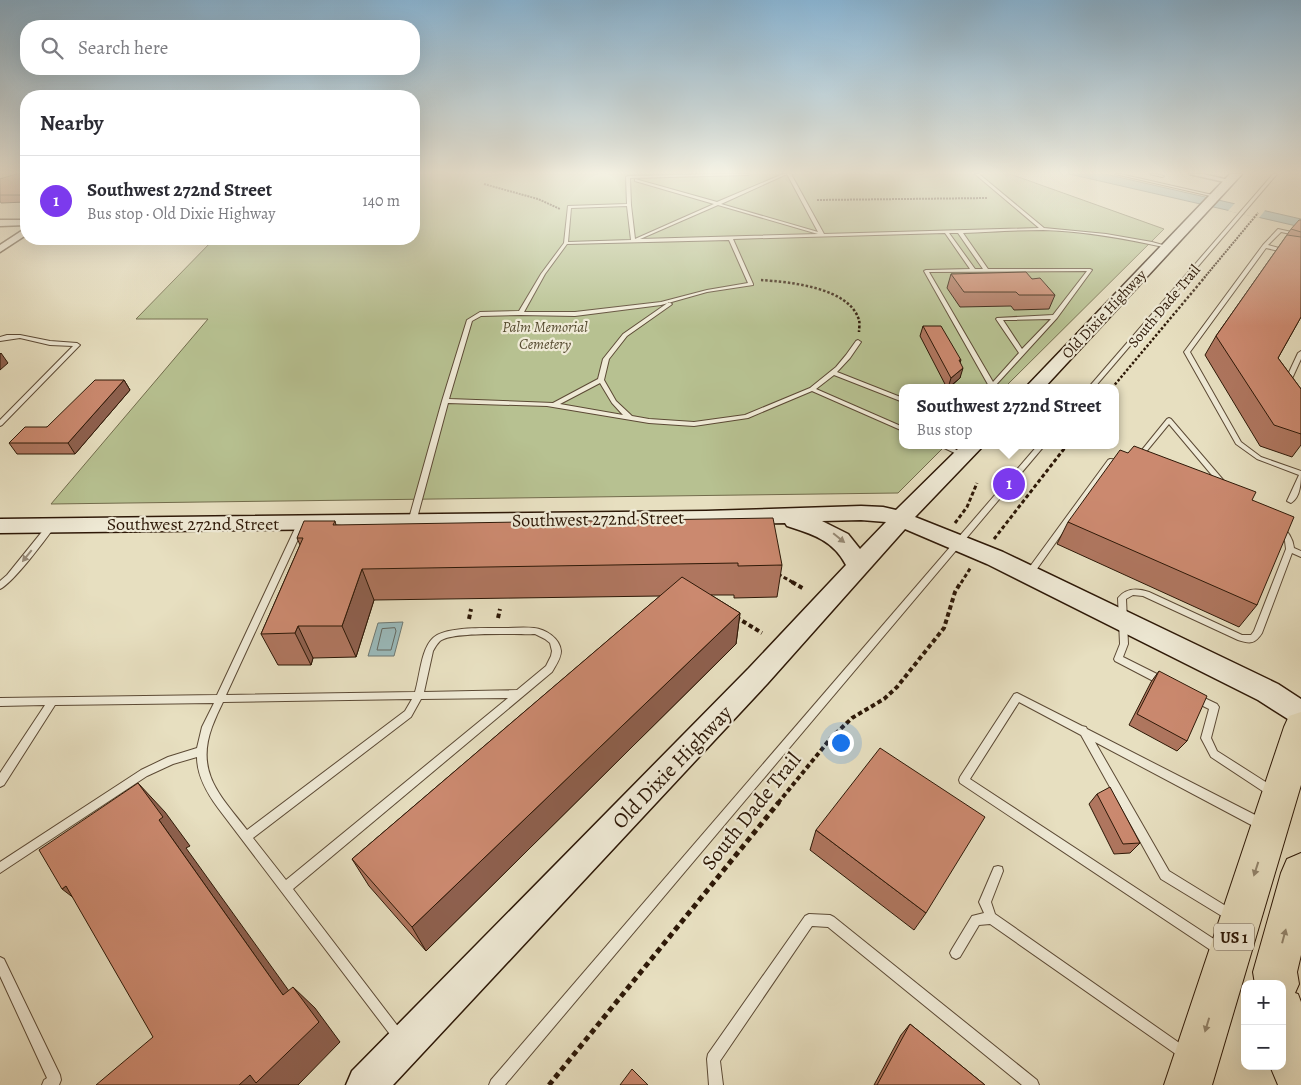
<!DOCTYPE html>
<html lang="en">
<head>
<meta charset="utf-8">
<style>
	:root { --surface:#fff; --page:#f7f7f7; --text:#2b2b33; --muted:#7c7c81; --line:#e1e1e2; --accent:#7c3aed }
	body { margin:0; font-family:Alegreya,serif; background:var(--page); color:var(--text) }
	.controls { position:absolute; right:15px; bottom:15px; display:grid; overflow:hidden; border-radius:10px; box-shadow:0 5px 20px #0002 }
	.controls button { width:45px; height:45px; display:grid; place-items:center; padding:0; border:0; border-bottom:1px solid var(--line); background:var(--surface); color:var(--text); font:25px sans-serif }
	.you { position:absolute; left:840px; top:742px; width:18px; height:18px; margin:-12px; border:4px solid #fff; border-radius:50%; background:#1a73e8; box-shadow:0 0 0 8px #1a73e833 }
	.badge { display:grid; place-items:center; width:32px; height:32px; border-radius:50%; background:var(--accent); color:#fff; font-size:16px; font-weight:700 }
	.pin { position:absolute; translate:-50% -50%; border:2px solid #fff; box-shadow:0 1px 5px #0006 }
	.popup { position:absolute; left:899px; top:384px; width:220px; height:65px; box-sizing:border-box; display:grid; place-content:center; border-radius:10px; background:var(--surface); filter:drop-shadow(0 1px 4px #0005); font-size:16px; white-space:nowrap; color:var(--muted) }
	.popup b { font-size:19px; color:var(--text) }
	.popup::after { content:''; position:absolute; left:50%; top:100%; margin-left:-10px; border:10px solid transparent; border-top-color:var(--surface) }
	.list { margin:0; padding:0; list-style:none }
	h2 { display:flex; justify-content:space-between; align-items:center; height:65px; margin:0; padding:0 20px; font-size:21px }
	h2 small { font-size:16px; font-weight:400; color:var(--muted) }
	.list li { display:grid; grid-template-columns:32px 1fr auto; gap:15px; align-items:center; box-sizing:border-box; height:90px; padding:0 20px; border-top:1px solid var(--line) }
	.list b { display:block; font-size:19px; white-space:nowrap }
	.list p { margin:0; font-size:16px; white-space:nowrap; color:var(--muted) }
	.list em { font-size:16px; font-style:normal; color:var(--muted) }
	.icon { flex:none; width:28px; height:28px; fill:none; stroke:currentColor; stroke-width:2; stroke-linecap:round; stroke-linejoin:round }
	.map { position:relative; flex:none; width:1301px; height:1085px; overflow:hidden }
	.search { position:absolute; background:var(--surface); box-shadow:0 5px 20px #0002; left:20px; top:20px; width:400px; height:55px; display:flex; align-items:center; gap:12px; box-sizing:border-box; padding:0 18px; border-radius:20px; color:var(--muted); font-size:19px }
	.panel { position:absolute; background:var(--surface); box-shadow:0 5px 20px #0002; left:20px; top:90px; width:400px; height:155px; border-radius:20px }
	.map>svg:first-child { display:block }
	.green { fill:#b7c191; stroke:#726c4c }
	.water { fill:#9ababb; stroke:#6e7973 }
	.pier { fill:#e7dfc0 }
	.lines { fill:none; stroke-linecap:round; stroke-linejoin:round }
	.shore { stroke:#646961; stroke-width:1 }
	.lane-casing { stroke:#5c4a35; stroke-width:2 }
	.street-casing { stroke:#5c4a35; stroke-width:3 }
	.secondary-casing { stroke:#2d1807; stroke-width:3 }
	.highway-casing { stroke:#2d1807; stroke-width:2 }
	.path-far4 { stroke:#2d1807; stroke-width:2; stroke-dasharray:2 1; stroke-linecap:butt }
	.path-far3 { stroke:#2d1807; stroke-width:2.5; stroke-dasharray:2.5 2; stroke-linecap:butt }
	.path-far2 { stroke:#2d1807; stroke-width:3; stroke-dasharray:4 2.5; stroke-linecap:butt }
	.path-far1 { stroke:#2d1807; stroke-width:4; stroke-dasharray:4.5 3; stroke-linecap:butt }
	.path { stroke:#2d1807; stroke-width:5; stroke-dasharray:5.5 4; stroke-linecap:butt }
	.lane { fill:#efead6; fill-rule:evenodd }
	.street { fill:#efead6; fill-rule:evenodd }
	.secondary { fill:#efead6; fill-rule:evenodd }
	.highway { fill:#e7dfc0; fill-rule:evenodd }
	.wall { fill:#af765f; stroke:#2d1807 }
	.shaded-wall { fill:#8e604e; stroke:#2d1807 }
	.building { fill:#cb896f; stroke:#2d1807 }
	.oneway { fill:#988c79 }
	.oneway2 { fill:#93856d }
	.labels { text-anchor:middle; stroke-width:4.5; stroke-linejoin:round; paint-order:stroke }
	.far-street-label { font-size:15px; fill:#2d1807; stroke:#efead6 }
	.far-park-label { font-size:15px; font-style:italic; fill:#564b30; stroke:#efead6 }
	.shield { fill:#efead6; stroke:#675745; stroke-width:1 }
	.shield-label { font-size:16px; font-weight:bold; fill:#2d1807 }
	.street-label { font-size:18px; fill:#2d1807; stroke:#efead6 }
	.near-street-label { font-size:21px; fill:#2d1807; stroke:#efead6 }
</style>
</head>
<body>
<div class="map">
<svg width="1301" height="1085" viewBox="0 0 1301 1085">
	<rect width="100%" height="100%" fill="#e7dfc0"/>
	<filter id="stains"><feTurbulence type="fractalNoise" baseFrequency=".004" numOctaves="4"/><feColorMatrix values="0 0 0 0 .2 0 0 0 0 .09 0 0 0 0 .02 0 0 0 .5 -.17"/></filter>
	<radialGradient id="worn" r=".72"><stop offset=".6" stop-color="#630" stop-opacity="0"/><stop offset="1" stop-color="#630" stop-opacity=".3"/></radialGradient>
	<path class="green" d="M414,174h596l154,55 -160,159h-101v57h43l-48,48 -847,11 157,-185h-72l78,-80h200z"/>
	<g class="water">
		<path d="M1069,174h36l196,45v8z"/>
		<path d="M403,622l-9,34h-26l10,-33z"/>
	</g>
	<path class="pier" d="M1236,202l30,7 -7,9 -31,-7z"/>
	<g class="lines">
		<path class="shore" d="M395,628l1,3 -5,19h-14l5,-21z"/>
		<defs>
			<g id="lane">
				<path d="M719,174h31l-2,1 -118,3 1,27 4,34 79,-35 -79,-23v-2l82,23 66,-28h4l-66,30 97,28 -31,-58h4l33,60 215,-6 -64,-54h4l65,54 62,6 46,8 18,5 -2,1c-41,-9 -83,-17 -125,-18 -27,0 -54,2 -80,3l25,36h102l2,1 -35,48 -62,68 1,2h-6l-66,-117 2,-1 44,-1 -25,-36 -212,6 20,45v1l-46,7 -46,13 -86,11 -54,-1 -40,1 -9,5 -23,78 104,4 45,-24 5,-20 20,-25 46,-32 3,2 -1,1 -44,31 -18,23 -5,21 12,21 16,15 17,3 45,3 51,-7 65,-27 26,-21 10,-12 10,-14 2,-1 3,2 -11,16 -13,14 66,26v4l-69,-27 -18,14 87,38v4l-91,-40 -64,27 -54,8 -45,-3 -102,-17 -99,-3 -32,119 -1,2h-6l-1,-2 34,-121 25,-81 13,-8 39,-1 22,-37 23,-31 4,-37 59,-2 -1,-27 2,-1zM718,205l100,29 -178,5zM627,206l4,34 -63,2 3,-34zM949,233h9l25,36h-8zM729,240l19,43 -41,7 -46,12 -86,10h-51l21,-38 22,-30zM1087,271l-34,44 -56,3 -1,1 23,34 -26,29 -64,-110zM1051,319l-29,30 -19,-29zM600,383l12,20 11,12 -63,-11z"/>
				<path d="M1115,174h5l97,22 -2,1z"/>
				<path d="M1150,174h6l8,2 -2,1z"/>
				<path d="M1273,174h4l-183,214h-6z"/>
				<path d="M1278,229l23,5v2l-20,-4 -13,13 33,9v2l-35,-8 -76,104 51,90 20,15 40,14c0,10 0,26 -10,32l-4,-2 12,-26 -42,-16 -21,-15 -52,-92 79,-107z"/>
				<path d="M7,335h13l30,6 27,2 3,2 -78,80 -2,1v-6l73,-74 -23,-1 -30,-7 -20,3v-4z"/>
				<path d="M1301,351v8l-11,24 -1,1h-4l-1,-1 14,-30z"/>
				<path d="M1169,418l2,1 54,63 1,2 -1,2h-4l-52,-62 -28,34h-4l-1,-1 1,-1 30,-37z"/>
				<path d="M938,445h9l19,10 -3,2 -2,-1z"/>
				<path d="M1038,445h7l-540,640h-16l2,-5z"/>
				<path d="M1110,459l12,1 3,2 -3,2 -10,-1 -80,113h-6l-1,-2 1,-2 82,-112z"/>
				<path d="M298,522h6l1,2 -79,171 189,-3c5,-16 6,-43 18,-54 12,-12 54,-10 70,-10 10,0 21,-1 31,0 11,1 26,10 27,23 0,7 -5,14 -9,21l-259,217 110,144 2,4 -2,4 -4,2 -4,-2 -177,-233c-11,-15 -21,-32 -21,-51l-24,7 -26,12 -147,97v-11l141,-92 27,-13 29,-9 5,-21 12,-24 -159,2 -51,80 -4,2v-14l45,-68 -45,1v-8l217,-3zM535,634l10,5 5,4 2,8 -1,5 -5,10 -29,24 -93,2 9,-41c2,-4 4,-7 7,-10 13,-10 76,-6 95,-7zM508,698l-222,182 -33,-42 158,-121 10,-18zM412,699l-7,12 -158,119c-26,-34 -52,-57 -35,-103 3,-8 7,-17 11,-25z"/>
				<path d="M49,523h3l4,2c-10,14 -43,58 -56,64v-8l7,-6z"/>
				<path d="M1280,526c8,4 13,13 14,22l7,3v6l-9,-4 -30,80c-7,11 -12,11 -24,7l-95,-44 -10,-1 -7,4 2,45 -5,13 44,22 1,3 -1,3 -3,1 -3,-1 -46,-24 -1,-2 6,-15 -2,-46c8,-10 19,-10 31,-6l93,43h9l3,-4 32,-82 -1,-8 -9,-12z"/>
				<path d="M1017,693l65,33 4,1 1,2 178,91 1,4 -1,4 -4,1 -4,-1 -162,-86 74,129 65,40 2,4 -2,4 -4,2 -69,-42 -80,-144 -62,-33 -49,77 253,166 2,4 -2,4 -4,2 -4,-2 -255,-170 -1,-3 1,-3 54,-83z"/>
				<path d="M1196,694l21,10 2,3 -8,31 6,13 58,37 1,3 -1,3 -4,2 -4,-2 -56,-37 -10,-19 8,-29 -16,-8 -2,-3 2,-3z"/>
				<path d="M998,866l4,1 1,4 -12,31 4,12 193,135 2,4 -2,4 -4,2 -4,-2 -190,-133 -11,1 -19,32 -4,2 -4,-2 -2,-4 2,-4 20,-33 12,-3 -5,-11 15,-35z"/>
				<path d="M809,914l21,1 4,2 203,163 2,5h-17l-194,-158 -16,-1 -92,135 3,24h-14l-2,-26 1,-5 97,-138z"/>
				<path d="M0,957l4,2 56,116 1,5 -2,5h-17l2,-5 3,-2 -47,-102z"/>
			</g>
			<g id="street">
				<path d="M1189,174h14l30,7 -4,2z"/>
				<path d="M0,220h26v5l-26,1z"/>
				<path d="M26,228v7l-26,17v-7z"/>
			</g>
			<g id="secondary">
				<path d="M1230,174h12l-198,214h-19z"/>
				<path d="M962,445h22l-69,72 88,35 275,132 23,15v26l-10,-4 -33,-21 -271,-136 -82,-35 -138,155 -374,401h-47l6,-14 397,-403 97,-103c-13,-25 -34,-31 -59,-39l-2,-3 -79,2 -706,8v-14l706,-8 155,-5 22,1 13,3zM861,520l25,2 -26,27 -12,-15 -26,-13z"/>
			</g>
			<g id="highway">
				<path d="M1301,712v73l-89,300h-48l120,-358 5,-11z"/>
				<path d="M1301,853v102l-4,17 2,12 -4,9 3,1 3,8v83h-23l-8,-19h12v-82h-27l-2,-12 28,-99 6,-14z"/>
			</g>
		</defs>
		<use href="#lane" class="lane-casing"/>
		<use href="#street" class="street-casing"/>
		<use href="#secondary" class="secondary-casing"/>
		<use href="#highway" class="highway-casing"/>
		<g class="path-far4">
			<path d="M484,184l54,15 22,10"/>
			<path d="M817,200l171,-2"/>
			<path d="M1204,278l54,-65"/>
		</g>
		<g class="path-far3">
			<path d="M761,280c28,2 88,7 98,40 1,3 0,9 0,12"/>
			<path d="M1112,388l93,-111"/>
		</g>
		<g class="path-far2">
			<path d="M955,523l12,-16 10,-24"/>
			<path d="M994,539l73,-94"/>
			<path d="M778,574l16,9"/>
			<path d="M961,583l10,-16"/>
		</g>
		<g class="path-far1">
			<path d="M792,582l12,7"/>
			<path d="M736,617l26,16"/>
			<path d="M498,618l2,-9"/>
			<path d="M469,619l2,-10"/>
			<path d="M778,803l53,-65 21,-20 32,-19 13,-12 47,-59 11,-36 6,-10"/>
		</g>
		<path class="path" d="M549,1085l230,-283"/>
		<use href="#lane" class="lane"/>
		<use href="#street" class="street"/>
		<use href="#secondary" class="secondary"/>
		<use href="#highway" class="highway"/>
	</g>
	<g class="wall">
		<path d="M26,174v28l-25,1 -1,-2v-22z"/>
		<path d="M1301,220v97l-23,41 23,31v56l-9,12 -32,-11 -55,-91 11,-19 75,-107z"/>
		<path d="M951,274l81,5 23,16 -6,14 -35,1 -3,-4 -51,1 -13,-19z"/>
		<path d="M923,326l38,34 -1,3v15l-11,10h-2l-27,-52z"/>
		<path d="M124,380l6,10 -55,64h-58l-8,-11 38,-16z"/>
		<path d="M1252,500l5,105 -18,22 -182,-83 11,-22z"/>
		<path d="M335,521l1,4 446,40 -5,32 -43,1v-3h-23l29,18 -4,31 -310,307 -57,-65 -17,-27 308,-263 -286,4 -18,57 -43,1 -2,7h-33l-17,-31 39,-89 -3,-7z"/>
		<path d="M1159,671l28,70 -10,10 -48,-26 22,-43z"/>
		<path d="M1097,794l43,49 -10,10 -16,1 -25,-50z"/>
		<path d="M816,830l110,83 -12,17 -104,-80z"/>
		<path d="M910,1024l75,61h-111l27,-50z"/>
	</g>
	<g class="shaded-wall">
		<path d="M1,353l7,10 -8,7v-16z"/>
		<path d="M963,368l-3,10 -12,10 3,-10z"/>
		<path d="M124,380l6,10 -55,64 -7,-11z"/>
		<path d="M362,569l12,31 -18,57 -14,-31z"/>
		<path d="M740,613l-4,31 -310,307 -14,-24z"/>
		<path d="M298,626l15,32 -2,7 -16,-32z"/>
		<path d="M138,783l27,29 25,34 -4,2 121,168 -24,-21 -124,-175z"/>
		<path d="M66,886l30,29 -34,-26z"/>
		<path d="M293,987l22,21 25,34 -42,43h-59z"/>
	</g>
	<g class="building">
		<path d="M16,174h10v21h-26v-16z"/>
		<path d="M1299,220h2v12l-10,-3z"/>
		<path d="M1287,235l14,2v80l-23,41 23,31v45l-27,-9 -58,-89z"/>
		<path d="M1026,272l6,7 8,-1 15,17h-36l-3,-3h-52l-13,-18z"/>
		<path d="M923,326h18l20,34h-2l4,8 -12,10z"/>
		<path d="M95,380h29l-56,63h-59l16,-16h22z"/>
		<path d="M1134,446l122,46 -4,8 42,17 -37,88 -189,-83 52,-72 8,3z"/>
		<path d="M773,518l9,47 -44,1v-3l-376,6 -20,57h-44l-3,7 -34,1 42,-96h-6l7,-17h31l-2,4z"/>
		<path d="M682,577l58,36 -328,314 -60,-68z"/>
		<path d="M1159,671l48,25 -20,45 -50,-27z"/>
		<path d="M880,748l105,69 -59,96 -110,-83z"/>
		<path d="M138,783l25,34 -4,3 124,175 10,-8 26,35 -63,61 -6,-8 -11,10h-143l57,-48 -87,-151 -4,3 -23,-39z"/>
		<path d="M1110,787l30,56 -17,1 -26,-50z"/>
		<path d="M910,1024l75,61h-108z"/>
		<path d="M632,1069l16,16h-28z"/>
	</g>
	<defs><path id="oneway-solid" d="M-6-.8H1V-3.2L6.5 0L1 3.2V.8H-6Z" transform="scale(1.25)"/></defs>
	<g class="oneway">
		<use href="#oneway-solid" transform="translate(839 538) rotate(39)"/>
		<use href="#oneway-solid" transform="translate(27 556) rotate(129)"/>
	</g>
	<g class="oneway2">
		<use href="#oneway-solid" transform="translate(1256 869) rotate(108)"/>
		<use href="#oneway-solid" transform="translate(1284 936) rotate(-75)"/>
		<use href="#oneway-solid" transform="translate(1207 1025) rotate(107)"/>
	</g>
	<linearGradient id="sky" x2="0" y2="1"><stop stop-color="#89b6d6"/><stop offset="0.53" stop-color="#f4f1e3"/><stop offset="1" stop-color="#f4f1e3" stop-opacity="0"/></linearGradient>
	<rect width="1301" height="326" fill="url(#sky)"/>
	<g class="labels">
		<g class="far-street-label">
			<text transform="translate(1164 306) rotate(-50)" y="5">South Dade Trail</text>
			<text transform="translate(1104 314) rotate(-47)" y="5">Old Dixie Highway</text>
		</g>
		<g class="far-park-label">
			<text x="545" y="332">Palm Memorial<tspan x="545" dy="17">Cemetery</tspan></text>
		</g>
		<rect class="shield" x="1214" y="923.5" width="40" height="27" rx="4"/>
		<g class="shield-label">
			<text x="1234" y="943">US 1</text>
		</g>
		<g class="street-label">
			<text transform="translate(598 519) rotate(-1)" y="6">Southwest 272nd Street</text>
			<text x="193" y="530">Southwest 272nd Street</text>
		</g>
		<g class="near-street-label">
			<text transform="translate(672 767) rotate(-46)" y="7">Old Dixie Highway</text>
			<text transform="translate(751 811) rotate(-51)" y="7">South Dade Trail</text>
		</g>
	</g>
	<rect width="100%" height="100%" filter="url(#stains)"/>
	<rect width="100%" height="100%" fill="url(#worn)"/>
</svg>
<div class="controls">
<button>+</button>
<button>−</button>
</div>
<div class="you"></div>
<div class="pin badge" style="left:1009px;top:484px">1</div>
<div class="popup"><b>Southwest 272nd Street</b>Bus stop</div>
<div class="search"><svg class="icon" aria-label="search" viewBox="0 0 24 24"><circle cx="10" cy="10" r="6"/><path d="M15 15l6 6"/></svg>Search here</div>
<section class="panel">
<h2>Nearby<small></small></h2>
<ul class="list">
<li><span class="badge">1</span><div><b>Southwest 272nd Street</b><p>Bus stop · Old Dixie Highway</p></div><em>140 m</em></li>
</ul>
</section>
</div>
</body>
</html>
